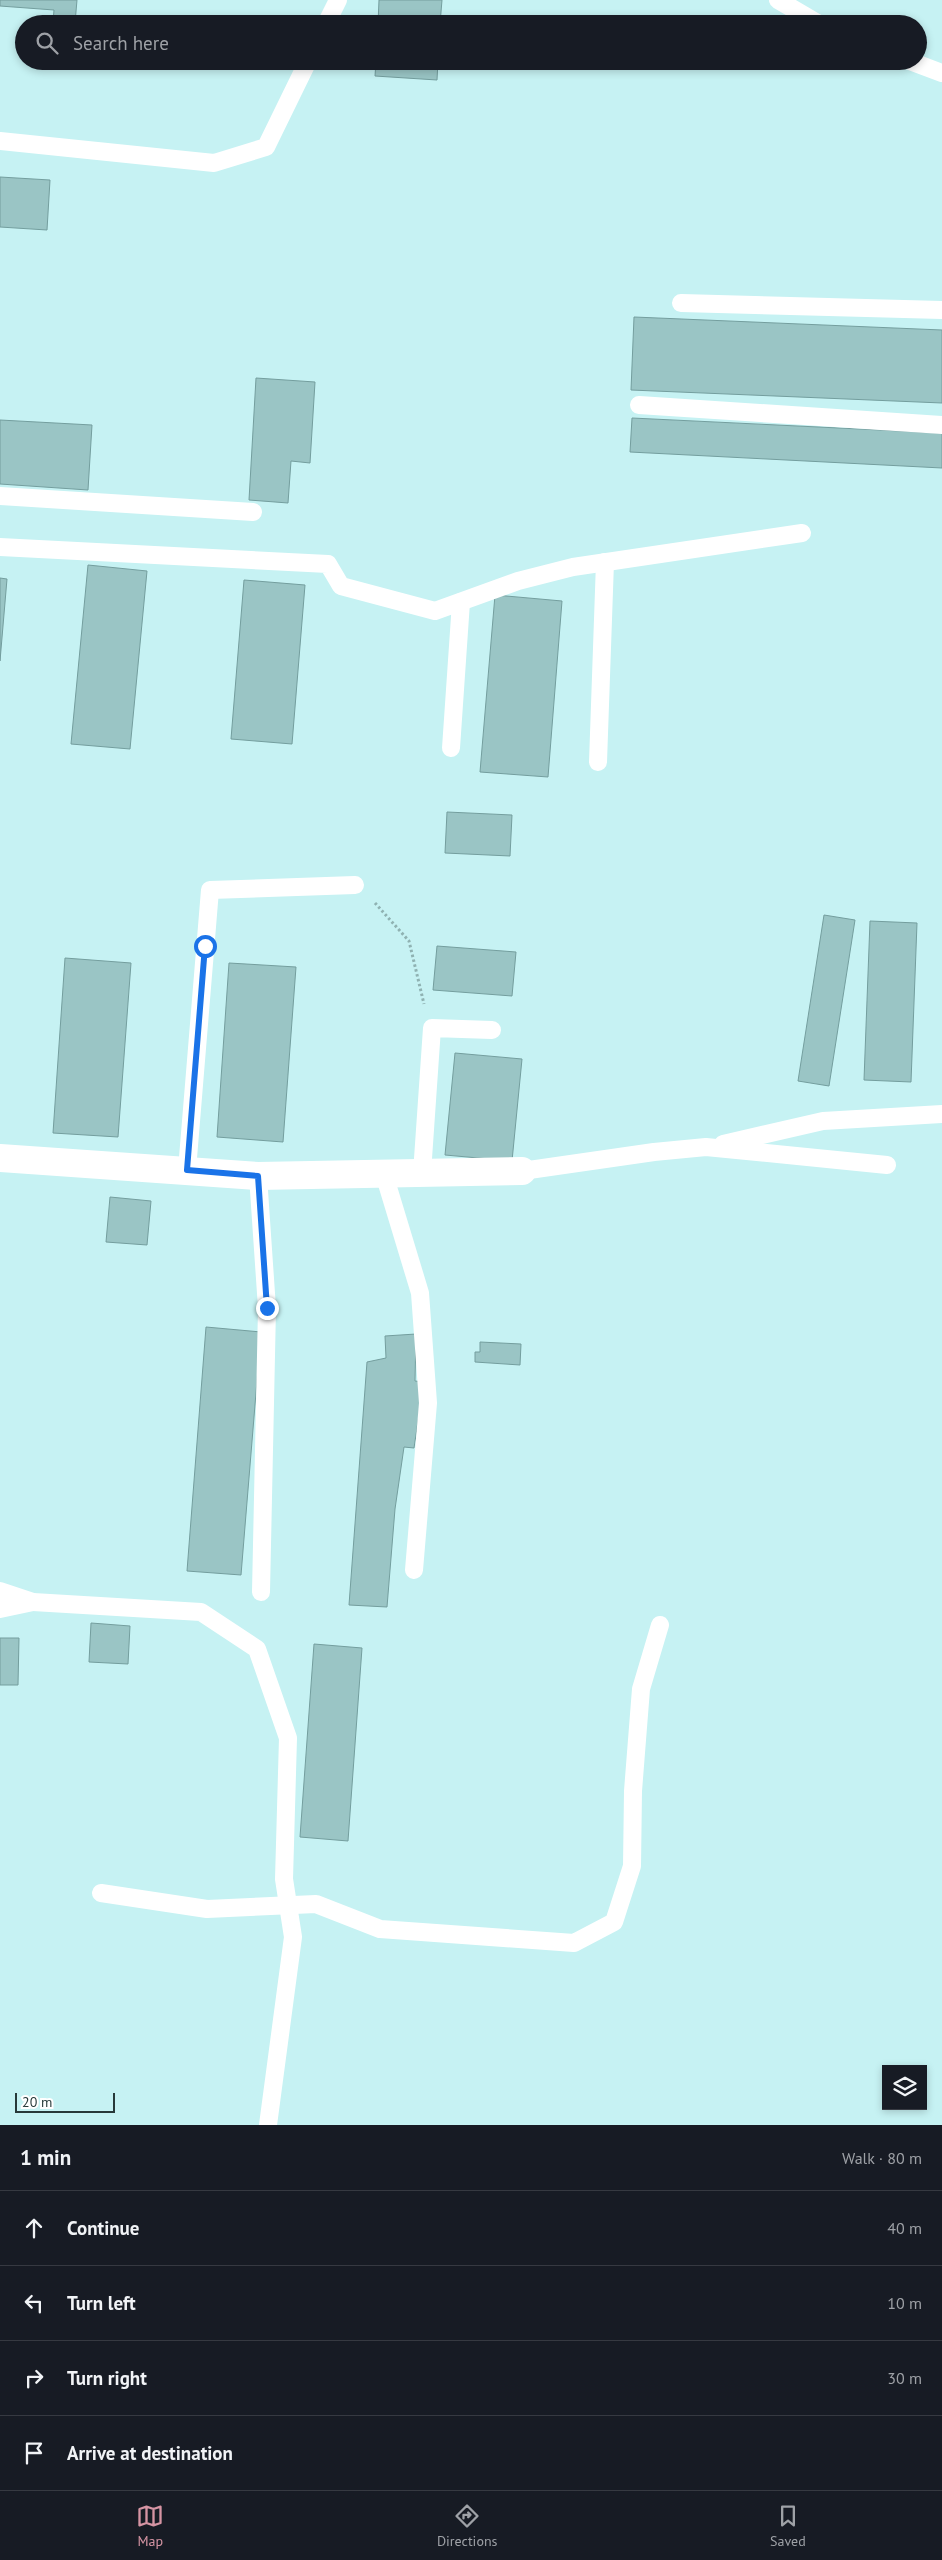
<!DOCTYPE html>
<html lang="en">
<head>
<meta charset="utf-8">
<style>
	:root { --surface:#171b24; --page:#242831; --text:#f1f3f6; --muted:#9ea1a6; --line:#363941; --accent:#d594a3 }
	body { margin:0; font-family:"PT Sans",sans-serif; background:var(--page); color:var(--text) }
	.controls { position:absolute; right:15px; bottom:15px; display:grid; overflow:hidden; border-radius:0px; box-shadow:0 2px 8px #0003 }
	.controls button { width:45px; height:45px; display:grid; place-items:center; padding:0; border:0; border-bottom:1px solid var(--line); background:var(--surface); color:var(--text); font:25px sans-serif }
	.scale { position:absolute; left:15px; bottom:12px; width:100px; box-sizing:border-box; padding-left:5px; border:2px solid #273939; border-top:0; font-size:14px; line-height:18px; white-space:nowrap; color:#273939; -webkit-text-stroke:4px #fff; paint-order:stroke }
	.stop { position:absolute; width:15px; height:15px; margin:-11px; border:4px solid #1a73e8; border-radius:50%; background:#fff }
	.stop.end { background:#1a73e8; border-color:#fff; box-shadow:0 1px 5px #0008 }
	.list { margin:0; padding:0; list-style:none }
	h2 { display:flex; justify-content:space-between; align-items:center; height:65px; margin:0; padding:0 20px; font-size:21px }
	h2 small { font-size:16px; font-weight:400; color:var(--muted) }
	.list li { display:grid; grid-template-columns:32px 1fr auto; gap:15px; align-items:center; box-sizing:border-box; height:75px; padding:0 20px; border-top:1px solid var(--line) }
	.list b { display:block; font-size:19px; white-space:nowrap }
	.list em { font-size:16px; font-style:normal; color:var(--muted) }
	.icon { flex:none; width:28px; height:28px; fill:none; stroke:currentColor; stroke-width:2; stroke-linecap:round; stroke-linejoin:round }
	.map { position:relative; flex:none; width:942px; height:2125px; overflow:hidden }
	.search { position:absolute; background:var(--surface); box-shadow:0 2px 8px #0003; left:15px; right:15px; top:15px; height:55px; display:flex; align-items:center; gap:12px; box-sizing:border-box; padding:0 18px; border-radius:28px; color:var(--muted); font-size:19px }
	.sheet { height:365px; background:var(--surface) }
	nav { display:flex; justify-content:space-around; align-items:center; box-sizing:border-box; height:70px; border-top:1px solid var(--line); background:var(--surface); font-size:14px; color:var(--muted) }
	nav a { display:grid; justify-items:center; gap:2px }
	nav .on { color:var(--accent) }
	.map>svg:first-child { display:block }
	.building { fill:#9ac5c5; stroke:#749e9e }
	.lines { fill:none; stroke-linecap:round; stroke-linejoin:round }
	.path { stroke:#8fb2b2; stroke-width:3; stroke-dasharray:2.5 2.5; stroke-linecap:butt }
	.lane { stroke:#fff; stroke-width:18 }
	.street { stroke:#fff; stroke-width:28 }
	.route { stroke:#1a73e8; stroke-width:6 }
</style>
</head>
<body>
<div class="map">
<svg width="942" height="2125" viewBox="0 0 942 2125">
	<rect width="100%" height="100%" fill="#c6f2f3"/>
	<g class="building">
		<path d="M0,0h77l-2,23 -22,-1 1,-12 -54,-4z"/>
		<path d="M379,0h63l-2,24h-62z"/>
		<path d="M376,61h62l-1,19 -62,-4z"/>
		<path d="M0,177l50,3 -3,50 -47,-3z"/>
		<path d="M634,317l308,13v73l-311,-13z"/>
		<path d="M256,378l59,4 -5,81 -19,-2 -3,42 -39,-3z"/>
		<path d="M632,418l310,15v35l-312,-16z"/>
		<path d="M0,420l92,5 -4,65 -88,-6z"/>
		<path d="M88,565l59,6 -17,178 -59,-5z"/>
		<path d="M0,578l7,1 -7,82z"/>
		<path d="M244,580l61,5 -13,159 -61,-5z"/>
		<path d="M495,595l67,6 -14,176 -68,-5z"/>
		<path d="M447,812l65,3 -2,41 -65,-3z"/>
		<path d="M824,915l31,5 -26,166 -31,-5z"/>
		<path d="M870,921l47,2 -6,159 -47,-2z"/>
		<path d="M437,946l79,6 -4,44 -79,-6z"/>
		<path d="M65,958l66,5 -13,174 -65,-4z"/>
		<path d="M229,963l67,4 -13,175 -66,-5z"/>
		<path d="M455,1053l67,6 -10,102 -67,-6z"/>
		<path d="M110,1197l41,4 -4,44 -41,-3z"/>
		<path d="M206,1327l55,5 -20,243 -54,-4z"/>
		<path d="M416,1334l-1,47 9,1 -10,66 -10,-1 -9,62 -8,98 -38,-2 18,-243 19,-4 -1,-22z"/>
		<path d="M480,1342l41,2 -1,21 -45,-3v-10h5z"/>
		<path d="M91,1623l39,3 -2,38 -39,-2z"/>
		<path d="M0,1638h19l-1,47h-18z"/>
		<path d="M314,1644l48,4 -14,193 -48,-4z"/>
	</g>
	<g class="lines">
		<path class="path" d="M375,903l34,38 15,63"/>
		<g class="lane">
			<path d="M778,0l41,24"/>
			<path d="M326,24l12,-24"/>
			<path d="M910,61l32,12"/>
			<path d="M0,141l214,22 52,-16 42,-86"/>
			<path d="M681,303l261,7"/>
			<path d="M639,405l303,20"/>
			<path d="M0,496l253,16"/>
			<path d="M0,547l328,17 13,22 94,25 83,-30 55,-14 229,-34"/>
			<path d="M451,748l10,-146"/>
			<path d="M598,762l7,-200"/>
			<path d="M723,1144l100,-23 119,-7"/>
			<path d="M187,1170l23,-280 145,-5"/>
			<path d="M522,1171l132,-19 52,-5 181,18"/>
			<path d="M422,1173l10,-145 60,2"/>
			<path d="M384,1174l36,119 8,110 -14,167"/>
			<path d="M258,1176l9,132 -6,284"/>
			<path d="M0,1591l33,11 168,10 56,37 31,89 -4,141 9,58 -25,188"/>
			<path d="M0,1609l33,-7"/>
			<path d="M101,1893l106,16 109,-5 64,25 194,14 40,-21 18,-56 1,-75 8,-102 19,-64"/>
		</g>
		<path class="street" d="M0,1158l258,18 264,-5"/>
	</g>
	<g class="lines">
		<path class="route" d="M205,946l-18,224 71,6 9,132"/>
	</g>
</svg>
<div class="controls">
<button><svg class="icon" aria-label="layers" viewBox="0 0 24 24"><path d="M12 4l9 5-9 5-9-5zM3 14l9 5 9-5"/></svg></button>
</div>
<div class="scale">20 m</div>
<div class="stop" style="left:205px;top:946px"></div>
<div class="stop end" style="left:267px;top:1308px"></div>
<div class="search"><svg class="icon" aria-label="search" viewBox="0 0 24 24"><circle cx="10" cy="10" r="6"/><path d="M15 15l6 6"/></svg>Search here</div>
</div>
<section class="sheet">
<h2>1 min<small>Walk · 80 m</small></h2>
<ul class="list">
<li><svg class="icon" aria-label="ahead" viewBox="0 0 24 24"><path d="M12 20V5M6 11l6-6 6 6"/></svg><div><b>Continue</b></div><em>40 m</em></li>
<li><svg class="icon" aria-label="left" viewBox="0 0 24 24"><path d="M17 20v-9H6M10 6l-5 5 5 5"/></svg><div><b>Turn left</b></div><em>10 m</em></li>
<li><svg class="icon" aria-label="right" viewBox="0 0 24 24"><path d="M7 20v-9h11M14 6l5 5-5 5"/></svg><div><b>Turn right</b></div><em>30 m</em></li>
<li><svg class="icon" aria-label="arrive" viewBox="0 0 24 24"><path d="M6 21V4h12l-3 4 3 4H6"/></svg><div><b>Arrive at destination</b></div></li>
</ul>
</section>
<nav>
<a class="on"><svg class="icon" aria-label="map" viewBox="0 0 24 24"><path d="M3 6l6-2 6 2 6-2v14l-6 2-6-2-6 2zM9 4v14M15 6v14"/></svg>Map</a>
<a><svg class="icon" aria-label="directions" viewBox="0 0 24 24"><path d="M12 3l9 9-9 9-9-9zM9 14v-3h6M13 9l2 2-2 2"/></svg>Directions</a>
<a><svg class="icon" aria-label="saved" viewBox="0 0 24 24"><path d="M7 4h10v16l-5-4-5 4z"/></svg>Saved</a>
</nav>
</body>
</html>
